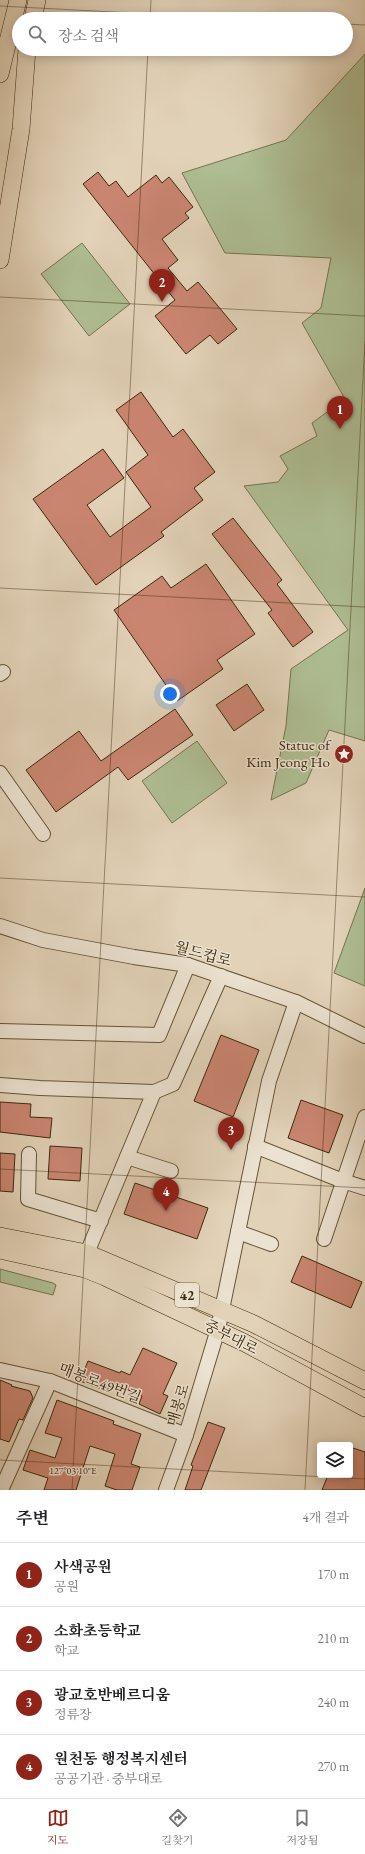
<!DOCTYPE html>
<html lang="ko">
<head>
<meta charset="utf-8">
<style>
	:root { --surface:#fff; --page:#f2f2f2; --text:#202124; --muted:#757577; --line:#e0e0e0; --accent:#8f2418 }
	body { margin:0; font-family:"EB Garamond","Noto Serif KR",serif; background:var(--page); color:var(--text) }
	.controls { position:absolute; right:12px; bottom:12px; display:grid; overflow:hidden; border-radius:4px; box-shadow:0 2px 10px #0003 }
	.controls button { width:36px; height:36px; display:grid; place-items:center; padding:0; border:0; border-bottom:1px solid var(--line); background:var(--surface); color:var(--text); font:20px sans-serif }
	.you { position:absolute; left:170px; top:694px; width:14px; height:14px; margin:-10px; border:3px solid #fff; border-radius:50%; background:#1a73e8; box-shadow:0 0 0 6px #1a73e833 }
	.badge { display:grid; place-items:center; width:26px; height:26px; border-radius:50%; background:var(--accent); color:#fff; font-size:13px; font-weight:700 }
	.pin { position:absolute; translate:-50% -33px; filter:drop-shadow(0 1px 2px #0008) }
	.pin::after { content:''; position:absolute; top:21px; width:14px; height:12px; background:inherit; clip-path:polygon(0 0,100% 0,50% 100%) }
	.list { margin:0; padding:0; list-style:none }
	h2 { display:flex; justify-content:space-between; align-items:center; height:52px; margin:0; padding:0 16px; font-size:17px }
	h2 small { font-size:13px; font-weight:400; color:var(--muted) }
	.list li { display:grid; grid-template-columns:26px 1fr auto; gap:12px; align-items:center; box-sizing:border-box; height:64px; padding:0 16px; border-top:1px solid var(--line) }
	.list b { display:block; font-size:15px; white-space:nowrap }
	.list p { margin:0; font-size:13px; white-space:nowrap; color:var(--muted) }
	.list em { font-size:13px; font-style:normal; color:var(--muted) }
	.icon { flex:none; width:22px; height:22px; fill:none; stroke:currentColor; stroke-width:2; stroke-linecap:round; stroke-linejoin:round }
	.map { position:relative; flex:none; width:365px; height:1490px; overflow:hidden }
	.search { position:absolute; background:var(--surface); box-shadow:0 2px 10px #0003; left:12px; right:12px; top:12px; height:44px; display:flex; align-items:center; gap:10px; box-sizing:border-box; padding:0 14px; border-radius:22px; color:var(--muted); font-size:15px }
	.sheet { height:308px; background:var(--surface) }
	nav { display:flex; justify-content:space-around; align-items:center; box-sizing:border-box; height:56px; border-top:1px solid var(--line); background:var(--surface); font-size:11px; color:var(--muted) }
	nav a { display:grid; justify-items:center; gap:2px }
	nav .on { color:var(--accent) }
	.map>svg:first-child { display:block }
	.green { fill:#aebd93; stroke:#757350 }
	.building { fill:#ca8571; stroke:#3c290c }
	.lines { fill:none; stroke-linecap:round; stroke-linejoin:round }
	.minor-casing { stroke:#665337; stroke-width:16 }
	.major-casing { stroke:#3c290c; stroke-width:18 }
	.minor { stroke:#ece2d1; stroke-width:14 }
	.major { stroke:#e2d2b8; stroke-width:17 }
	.ticks { fill:none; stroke:#3c290c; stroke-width:1; stroke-opacity:0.45 }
	.labels { text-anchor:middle; stroke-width:3; stroke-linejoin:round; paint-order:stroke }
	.shield { fill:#ece2d1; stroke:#716047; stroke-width:1 }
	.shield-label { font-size:14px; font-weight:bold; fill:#3c290c }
	.poi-label { font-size:15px; fill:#3c290c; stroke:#ece2d1; text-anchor:end }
	.street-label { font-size:15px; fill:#3c290c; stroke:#ece2d1 }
	.ticks-label { font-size:10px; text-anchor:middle; fill:#3c290c; stroke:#ece2d1; stroke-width:3; stroke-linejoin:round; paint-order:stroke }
</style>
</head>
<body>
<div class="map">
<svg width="365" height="1490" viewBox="0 0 365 1490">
	<rect width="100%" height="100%" fill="#e2d2b8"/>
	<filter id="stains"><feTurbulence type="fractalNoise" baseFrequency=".005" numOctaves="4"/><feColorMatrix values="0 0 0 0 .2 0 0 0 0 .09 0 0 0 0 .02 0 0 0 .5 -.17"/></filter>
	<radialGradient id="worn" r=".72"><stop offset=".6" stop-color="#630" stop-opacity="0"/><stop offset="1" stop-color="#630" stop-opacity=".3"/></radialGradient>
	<g class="green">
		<path d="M365,54v687l-36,-11 -23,53 -35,17 15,-74 5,-57 57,-39 -104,-144 34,-4 10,-13 -8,-13 37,-20 -5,-13 33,-24 -43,-76 19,-15 10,-50 -106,-5 -43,-80 104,-33z"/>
		<path d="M82,243l48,61 -41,32 -48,-62z"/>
		<path d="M197,741l30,42 -55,40 -30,-42z"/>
		<path d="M365,888v98l-31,-13z"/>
		<path d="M0,1269l53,14 3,2 -3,10 -53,-13z"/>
	</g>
	<g class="building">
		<path d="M98,172l11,14 7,-5 12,16 28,-22 6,8 7,-6 24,30 -8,6 4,5 -27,21 16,21 -10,8 19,23 11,-9 39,47 -19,15 -8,-9 -24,19 -31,-38 20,-16 -92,-116z"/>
		<path d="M141,392l32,45 10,-8 32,43 -21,16 9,12 -42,32 3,4 -68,49 -63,-86 70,-50 21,29 -37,27 23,32 41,-30 -25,-35 22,-17 -32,-45z"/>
		<path d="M233,518l49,62 -5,4 36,48 -20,15 -25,-34 4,-3 -60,-76z"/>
		<path d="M206,564l49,70 -38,26 6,9 -46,32 -63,-91 48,-34 9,12z"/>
		<path d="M247,684l17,26 -30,21 -18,-26z"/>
		<path d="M175,709l18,26 -65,45 -10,-13 -62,45 -30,-42 53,-39 22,30z"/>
		<path d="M221,1035l38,15 -26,67 -39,-16z"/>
		<path d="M301,1100l42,15 -14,38 -41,-15z"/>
		<path d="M0,1102l31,2 -1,13 22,1 -2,20 -50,-6z"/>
		<path d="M50,1146l32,2 -2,33 -32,-2z"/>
		<path d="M0,1153l15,1 -2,38 -13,-1z"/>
		<path d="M135,1183l73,25 -11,31 -73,-25z"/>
		<path d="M302,1256l60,26 -11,26 -60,-26z"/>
		<path d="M143,1348l34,15 -14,31 5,2 -8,18 -21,-10 3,-8 -31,-14 -4,9 -27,-10 8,-20 32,12 1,-2 9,4z"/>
		<path d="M0,1380l12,5 -1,1 19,5 3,7 -10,22 -4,-1 -10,23 -9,-3z"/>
		<path d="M57,1400l57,21 -1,3 28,10 -10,30 9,3 -8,23h-15l-12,-4 10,-32 -25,-8 -14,44h-32l4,-12 -25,-8 7,-20 25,8 7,-20 -17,-5z"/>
		<path d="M208,1422l17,6 -24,62h-16l8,-24 -2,-1z"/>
		<path d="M350,1447l15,5v38h-43l6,-15h22z"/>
	</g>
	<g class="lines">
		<defs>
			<g id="minor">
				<path d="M0,674l3,-2"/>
				<path d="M0,773l43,61"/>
				<path d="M0,926l43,14 91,17 54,8 108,37 69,34"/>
				<path d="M0,1031l159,4 29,-70"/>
				<path d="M0,1085l40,3 114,4 -67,161"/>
				<path d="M154,1092l19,-8 48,-108"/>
				<path d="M255,1146l88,35 22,7"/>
				<path d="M29,1154l-1,45 73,22"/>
				<path d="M127,1157l44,14"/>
				<path d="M238,1232l33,12"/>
				<path d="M324,1239l41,-122"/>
				<path d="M0,1370l50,11 136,54"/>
				<path d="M1,1490l49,-109"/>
				<path d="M166,1490l20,-55 32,-106 51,-248 27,-79"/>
			</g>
			<g id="major">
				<path d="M33,19l4,-19"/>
				<path d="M0,74l18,-74"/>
				<path d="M0,260l21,-131 6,-80"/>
				<path d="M0,1236l87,17 167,71 111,57"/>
				<path d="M0,1250l85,19 20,8 140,66 120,65"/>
			</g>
		</defs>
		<use href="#minor" class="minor-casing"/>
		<use href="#major" class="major-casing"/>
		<use href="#minor" class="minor"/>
		<use href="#major" class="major"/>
	</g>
	<path class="ticks" d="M0,6l246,13M150,19l1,-19M346,24l19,1M0,297l365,19M0,588l365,19M0,878l365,19M0,1169l365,19M0,1460l365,19M72,1490l76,-1441M305,1490l60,-1149"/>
	<defs>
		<symbol id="sight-disc" viewBox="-11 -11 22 22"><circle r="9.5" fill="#8f2418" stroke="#ece2d1"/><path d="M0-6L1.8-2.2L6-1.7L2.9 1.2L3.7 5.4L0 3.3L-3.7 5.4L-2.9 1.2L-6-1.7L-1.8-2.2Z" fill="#fff"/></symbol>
	</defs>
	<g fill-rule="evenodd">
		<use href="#sight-disc" x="333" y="743" width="22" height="22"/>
	</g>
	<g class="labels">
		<rect class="shield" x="175" y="1283" width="24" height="24" rx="3"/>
		<g class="shield-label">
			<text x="187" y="1300">42</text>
		</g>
		<g class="poi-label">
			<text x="330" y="750">Statue of<tspan x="330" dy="17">Kim Jeong Ho</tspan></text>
		</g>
		<g class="street-label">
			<text transform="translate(203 954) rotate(15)" y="5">월드컵로</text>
			<text transform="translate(231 1337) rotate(27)" y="5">중부대로</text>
			<text transform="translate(100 1383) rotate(21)" y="5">매봉로49번길</text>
			<text transform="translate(178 1405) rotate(-73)" y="5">매봉로</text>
		</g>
	</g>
	<g class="ticks-label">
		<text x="73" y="1474">127°03'10"E</text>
	</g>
	<rect width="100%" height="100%" filter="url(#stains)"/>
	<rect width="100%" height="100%" fill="url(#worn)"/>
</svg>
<div class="controls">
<button><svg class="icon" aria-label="layers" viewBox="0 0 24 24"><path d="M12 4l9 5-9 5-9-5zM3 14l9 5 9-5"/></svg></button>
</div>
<div class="you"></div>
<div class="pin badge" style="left:340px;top:429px">1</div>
<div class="pin badge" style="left:162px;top:302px">2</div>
<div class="pin badge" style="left:231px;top:1150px">3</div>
<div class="pin badge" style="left:166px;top:1211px">4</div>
<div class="search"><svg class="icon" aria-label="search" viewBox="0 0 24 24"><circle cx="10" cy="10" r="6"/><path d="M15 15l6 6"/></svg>장소 검색</div>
</div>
<section class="sheet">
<h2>주변<small>4개 결과</small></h2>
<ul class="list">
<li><span class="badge">1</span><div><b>사색공원</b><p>공원</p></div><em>170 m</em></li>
<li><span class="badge">2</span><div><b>소화초등학교</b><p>학교</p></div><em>210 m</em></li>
<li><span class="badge">3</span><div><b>광교호반베르디움</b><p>정류장</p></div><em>240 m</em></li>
<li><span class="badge">4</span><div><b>원천동 행정복지센터</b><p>공공기관 · 중부대로</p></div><em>270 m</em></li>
</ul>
</section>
<nav>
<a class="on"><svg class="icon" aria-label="map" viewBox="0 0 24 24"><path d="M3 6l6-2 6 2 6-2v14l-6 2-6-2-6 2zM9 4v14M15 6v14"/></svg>지도</a>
<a><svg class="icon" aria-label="directions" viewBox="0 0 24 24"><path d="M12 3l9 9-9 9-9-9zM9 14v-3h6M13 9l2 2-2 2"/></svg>길찾기</a>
<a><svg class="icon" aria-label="saved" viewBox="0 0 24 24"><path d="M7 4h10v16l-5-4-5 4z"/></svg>저장됨</a>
</nav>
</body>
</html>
